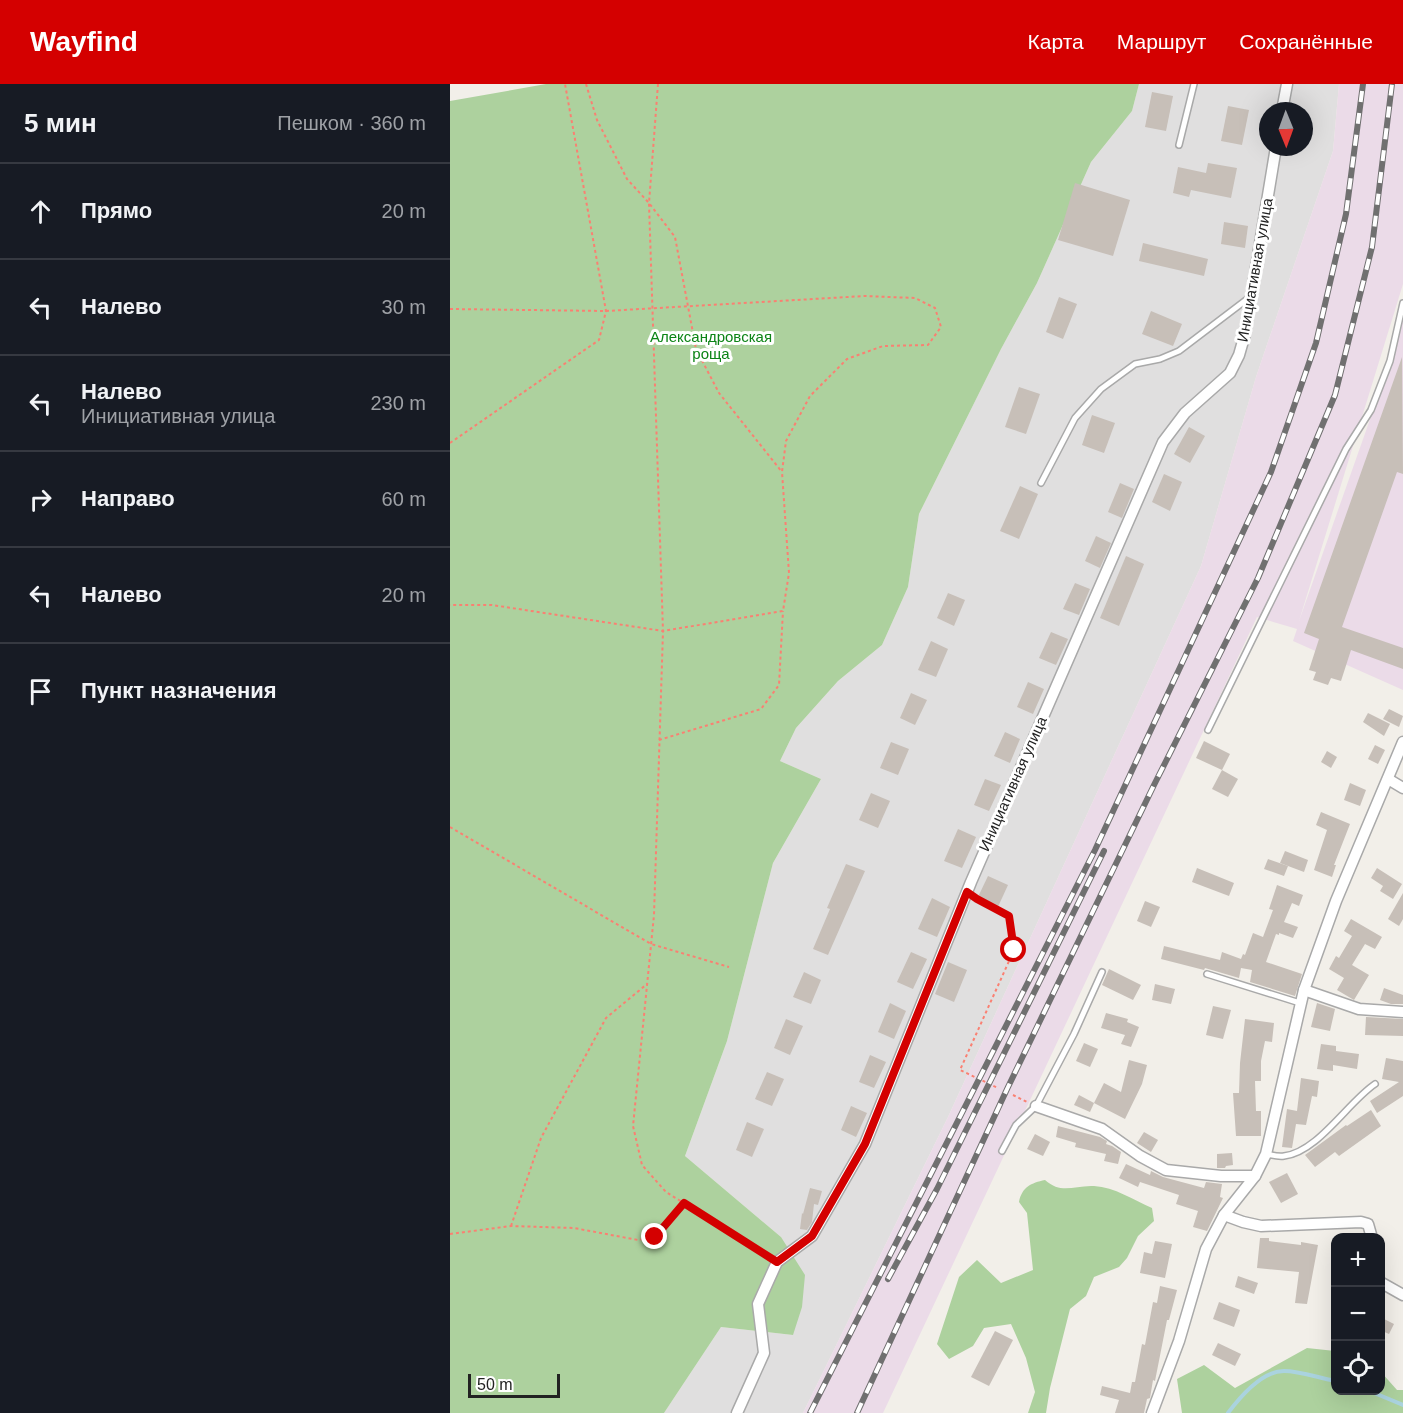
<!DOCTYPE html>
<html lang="ru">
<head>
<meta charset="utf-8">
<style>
	:root { --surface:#171b24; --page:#20242c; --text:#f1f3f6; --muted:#9ea1a6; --line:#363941; --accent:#d40000 }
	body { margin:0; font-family:Helvetica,sans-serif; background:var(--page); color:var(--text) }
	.controls { position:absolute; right:18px; bottom:18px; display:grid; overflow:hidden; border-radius:12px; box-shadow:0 6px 24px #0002 }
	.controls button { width:54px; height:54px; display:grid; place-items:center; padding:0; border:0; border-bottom:2px solid var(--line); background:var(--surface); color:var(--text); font:30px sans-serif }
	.compass { position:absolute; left:809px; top:18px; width:54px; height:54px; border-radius:50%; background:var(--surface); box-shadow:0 6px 24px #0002; rotate:179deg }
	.scale { position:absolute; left:18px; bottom:15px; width:92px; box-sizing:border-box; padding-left:6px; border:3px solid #222; border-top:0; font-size:16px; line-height:21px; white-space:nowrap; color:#222; -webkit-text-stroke:4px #fff; paint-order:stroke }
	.stop { position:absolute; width:18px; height:18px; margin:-14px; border:4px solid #d40000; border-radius:50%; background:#fff }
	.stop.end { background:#d40000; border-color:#fff; box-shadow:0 2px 6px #0008 }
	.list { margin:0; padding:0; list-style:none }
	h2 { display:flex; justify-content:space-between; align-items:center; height:78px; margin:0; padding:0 24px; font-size:26px }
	h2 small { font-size:20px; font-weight:400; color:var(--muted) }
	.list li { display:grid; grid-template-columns:39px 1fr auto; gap:18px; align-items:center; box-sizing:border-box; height:96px; padding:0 24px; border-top:2px solid var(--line) }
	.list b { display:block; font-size:22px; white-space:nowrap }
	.list p { margin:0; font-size:20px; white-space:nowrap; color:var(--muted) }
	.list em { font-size:20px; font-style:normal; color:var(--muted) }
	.icon { flex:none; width:33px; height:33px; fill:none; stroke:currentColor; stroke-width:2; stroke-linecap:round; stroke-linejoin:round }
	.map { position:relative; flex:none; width:953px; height:1329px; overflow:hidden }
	header { display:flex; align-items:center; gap:36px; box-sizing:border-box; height:84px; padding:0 30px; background:var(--accent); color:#fff }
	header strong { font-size:28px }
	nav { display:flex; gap:33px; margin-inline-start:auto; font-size:21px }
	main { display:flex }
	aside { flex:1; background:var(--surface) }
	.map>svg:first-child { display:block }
	.residential { fill:#e0dfdf; fill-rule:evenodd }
	.industrial { fill:#ebdbe8 }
	.forest { fill:#add19e }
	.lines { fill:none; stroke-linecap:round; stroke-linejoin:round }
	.stream { stroke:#aad3df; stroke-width:4 }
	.building { fill:#c7bfb8 }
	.lane-casing { stroke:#a9a9a9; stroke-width:8 }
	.street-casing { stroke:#a9a9a9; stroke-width:13 }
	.path { stroke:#fa8072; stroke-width:2; stroke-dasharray:3 3; stroke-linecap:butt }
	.lane { stroke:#fff; stroke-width:5 }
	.street { stroke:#fff; stroke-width:10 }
	.rail-casing { stroke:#707070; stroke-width:6 }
	.rail { stroke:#fff; stroke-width:4; stroke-dasharray:11; stroke-linecap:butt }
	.route { stroke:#d40000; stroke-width:8 }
	.labels { text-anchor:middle; stroke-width:6; stroke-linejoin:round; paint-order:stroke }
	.street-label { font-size:15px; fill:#222; stroke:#fff }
	.park-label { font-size:15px; fill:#0c8416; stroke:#fff }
</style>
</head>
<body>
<header>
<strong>Wayfind</strong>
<nav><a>Карта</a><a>Маршрут</a><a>Сохранённые</a></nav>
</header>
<main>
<aside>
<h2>5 мин<small>Пешком · 360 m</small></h2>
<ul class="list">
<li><svg class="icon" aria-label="ahead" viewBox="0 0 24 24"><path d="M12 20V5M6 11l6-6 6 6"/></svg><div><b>Прямо</b></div><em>20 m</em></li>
<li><svg class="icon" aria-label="left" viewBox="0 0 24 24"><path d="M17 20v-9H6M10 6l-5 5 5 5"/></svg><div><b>Налево</b></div><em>30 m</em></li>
<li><svg class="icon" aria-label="left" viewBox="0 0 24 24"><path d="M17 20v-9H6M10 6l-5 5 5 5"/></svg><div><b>Налево</b><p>Инициативная улица</p></div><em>230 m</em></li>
<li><svg class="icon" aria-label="right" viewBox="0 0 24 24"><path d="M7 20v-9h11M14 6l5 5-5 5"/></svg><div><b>Направо</b></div><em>60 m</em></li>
<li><svg class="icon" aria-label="left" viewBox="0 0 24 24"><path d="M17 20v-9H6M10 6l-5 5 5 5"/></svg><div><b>Налево</b></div><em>20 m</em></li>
<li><svg class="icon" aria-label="arrive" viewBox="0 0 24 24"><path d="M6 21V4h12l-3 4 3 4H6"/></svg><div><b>Пункт назначения</b></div></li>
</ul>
</aside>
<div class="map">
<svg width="953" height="1329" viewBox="0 0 953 1329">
	<rect width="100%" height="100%" fill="#f2efe9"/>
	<path class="residential" d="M689,0h200l-6,67 -77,226 -55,189 -253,551 -145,296h-139l57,-86 72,8 -12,-98 -96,-81 42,-115 46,-178 48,-84 -41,-18 16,-33 42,-47 44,-36 26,-58 11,-73 82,-165 36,-66 54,-121 41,-51zM818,27h36v36h-36z"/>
	<path class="industrial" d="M889,0h64v200l-104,337 82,-233 22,-83v385l-110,-49 4,-12 -40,-12 -374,796h-80l145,-296 253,-551 55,-189 77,-226z"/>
	<g class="forest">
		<path d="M96,0h593l-7,27 -41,51 -54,121 -36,66 -82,165 -11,73 -26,58 -44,36 -42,47 -16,33 41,18 -48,84 -46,178 -42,115 96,81 24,38 -3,32 -9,28 -72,-8 -57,86h-214v-1312z"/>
		<path d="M595,1096c17,15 29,5 49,6 21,1 39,14 58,22l2,13 -16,15 -11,22 -8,9 -25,10 -8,19 -16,13 -20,79 -4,25h-18l7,-21 -9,-34 -15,-34 -27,4 -11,18 -24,13 -12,-15 22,-67 18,-17 24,23 32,-13 -6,-57 -8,-11c3,-15 12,-19 26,-22z"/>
		<path d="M857,1264l28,3 1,39h44l1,-18 16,18h6v23h-221l-5,-34 27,-14 31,23z"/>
	</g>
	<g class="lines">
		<g class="stream">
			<path d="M917,1306l36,15"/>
			<path d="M778,1329c12,-16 34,-42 56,-42 16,0 35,7 52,10"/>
		</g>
	</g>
	<g class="building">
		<path d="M702,8l21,4 -7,35 -21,-4z"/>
		<path d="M778,22l21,4 -7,35 -21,-4z"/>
		<path d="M758,79l29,5 -6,30 -40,-8 -2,7 -16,-4 5,-26 28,6z"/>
		<path d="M625,99l55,17 -17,56 -55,-16z"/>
		<path d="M774,138l24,4 -3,22 -24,-4z"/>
		<path d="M693,159l65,16 -4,17 -65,-15z"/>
		<path d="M609,213l18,7 -14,35 -17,-7z"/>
		<path d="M701,227l31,13 -9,22 -31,-12z"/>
		<path d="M952,273l1,117 -6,-2 -55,155 61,21v21l-52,-19 -10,31 -10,-3 -3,7 -15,-5 3,-8 -7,-2 10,-31 -15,-6z"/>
		<path d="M569,303l21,7 -14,40 -21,-7z"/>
		<path d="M642,331l23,8 -11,30 -22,-8z"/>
		<path d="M739,343l16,9 -15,27 -16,-9z"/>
		<path d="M714,390l18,8 -12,29 -18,-9z"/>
		<path d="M670,399l14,6 -12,29 -14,-6z"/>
		<path d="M570,402l18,8 -19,45 -19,-8z"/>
		<path d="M646,452l15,7 -11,25 -15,-7z"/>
		<path d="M676,472l18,8 -25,62 -19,-8z"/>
		<path d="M625,499l15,6 -11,26 -16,-6z"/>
		<path d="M498,509l17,7 -11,26 -17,-8z"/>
		<path d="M601,548l17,7 -12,26 -17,-7z"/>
		<path d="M481,557l17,8 -12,28 -18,-7z"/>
		<path d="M578,598l16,7 -11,25 -16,-7z"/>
		<path d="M461,609l16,7 -12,25 -15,-7z"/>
		<path d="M939,625l14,7 -4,11 -16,-8z"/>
		<path d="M918,629l22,11 -6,12 -21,-14z"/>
		<path d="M555,648l15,7 -10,24 -16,-7z"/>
		<path d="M754,657l26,13 -8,16 -26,-12z"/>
		<path d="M441,658l18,7 -11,26 -18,-7z"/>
		<path d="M925,661l10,5 -7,14 -10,-5z"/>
		<path d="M877,667l10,6 -6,11 -10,-6z"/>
		<path d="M772,686l16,9 -10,18 -16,-8z"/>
		<path d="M535,695l16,6 -12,26 -15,-6z"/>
		<path d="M900,699l16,7 -6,16 -16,-6z"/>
		<path d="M421,709l19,8 -12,27 -19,-8z"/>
		<path d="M871,728l29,12 -16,41h2l-4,12 -18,-7 13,-40 -11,-5z"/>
		<path d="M508,745l18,8 -14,31 -18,-7z"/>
		<path d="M835,767l23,9 -4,12 -24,-9z"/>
		<path d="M818,775l20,7 -4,10 -20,-7z"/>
		<path d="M396,780l19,7 -37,84 -15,-6 17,-40 -3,-1z"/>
		<path d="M747,784l37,15 -5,13 -37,-14z"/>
		<path d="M927,784l25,16 -9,15 -13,-8 3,-5 -12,-8z"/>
		<path d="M538,792l20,9 -11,24 -20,-10z"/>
		<path d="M827,801l26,10 -4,11 -7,-3 -8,19 14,5 -5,11 -14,-5v2l-3,-1 -10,28 36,12 -7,22 -45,-14 2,-12 -11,-2 -2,10 -34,-10 -1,2 -43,-11 3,-13 56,14 2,-8 19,7 2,-5 2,1 8,-22 10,4 10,-27 -4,-1z"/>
		<path d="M953,809v26l-4,7 -11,-7z"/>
		<path d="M482,814l18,9 -13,30 -19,-8z"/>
		<path d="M695,817l15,6 -9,20 -14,-6z"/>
		<path d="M901,835l31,18 -7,12 -10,-5 -13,21 17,10 -15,25 -17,-10 7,-12 -15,-9 7,-13 3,2 13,-22 -8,-5z"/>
		<path d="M461,868l16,7 -14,30 -16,-7z"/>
		<path d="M498,878l19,8 -13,32 -19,-8z"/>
		<path d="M659,885l32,16 -8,15 -31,-15z"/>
		<path d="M354,888l17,8 -10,24 -18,-7z"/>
		<path d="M705,900l20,5 -4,15 -19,-4z"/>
		<path d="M934,904l19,7v9h-12l-11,-4z"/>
		<path d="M440,919l16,8 -12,28 -16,-7z"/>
		<path d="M867,919l18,6 -5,22 -19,-4z"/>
		<path d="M763,922l18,4 -8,29 -17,-4z"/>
		<path d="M656,929l22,6 -1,3 12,5 -8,20 -10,-3 4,-9 -24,-7z"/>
		<path d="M916,933l37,2v17l-38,-1z"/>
		<path d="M336,935l17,7 -13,29 -16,-7z"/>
		<path d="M795,935l29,4 -2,19 -7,-1 -4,20v20h-6l1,30h5v25h-25l-3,-43h6l1,-30z"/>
		<path d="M634,959l14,6 -8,18 -14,-6z"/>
		<path d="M871,960l15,2v5l23,3 -2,15 -24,-4v6l-16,-2z"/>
		<path d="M420,971l16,7 -12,26 -15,-6z"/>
		<path d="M936,974l17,3v35l-26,17 -7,-12 29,-19 -17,-3z"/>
		<path d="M679,976l18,5 -5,19 -17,35 -31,-16 10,-20 17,9z"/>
		<path d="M317,988l17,7 -12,27 -17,-7z"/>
		<path d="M851,994l18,3 -2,16 -5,-1 -6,29 -10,-1 -4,24 -10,-1 5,-38 10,2z"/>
		<path d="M629,1011l15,8 -4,9 -16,-7z"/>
		<path d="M401,1022l16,7 -11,24 -15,-7z"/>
		<path d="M921,1026l10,16 -42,30 -4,-4 -20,15 -10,-12 41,-30 1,1z"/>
		<path d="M297,1038l17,7 -12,28 -16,-7z"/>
		<path d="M608,1042l42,11 7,4 -1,3 6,2 9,6 -3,12 -14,-3 2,-7 -31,-7 1,-4 -20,-6z"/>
		<path d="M694,1048l14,8 -7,12 -14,-9z"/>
		<path d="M585,1050l15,8 -7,14 -16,-7z"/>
		<path d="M782,1069l1,12 -7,1 -1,2h-8v-14z"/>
		<path d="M676,1080l24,11 1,-4 12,6 41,11 2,-6 16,2 -2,13 3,1 -16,33 -14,-4 5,-16 -22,-7 3,-9 -39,-13 -2,5 -19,-9z"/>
		<path d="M837,1089l11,21 -17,9 -12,-21z"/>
		<path d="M360,1104l12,3 -4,14 -4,-1 -2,18 -5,8 -7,-1 2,-16 1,1z"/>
		<path d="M810,1154h9v3l32,4v-3l17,3 -11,59 -12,-1 4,-31 -42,-4z"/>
		<path d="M705,1157l17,3 -7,34 -25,-5 4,-21 8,2z"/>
		<path d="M788,1192l20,7 -4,11 -19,-7z"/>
		<path d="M710,1202l17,4 -8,30h-2l-12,61 -2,-1 -3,18 -3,1 -3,14h-29l4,-13 -19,-5 2,-9 28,7 2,-11h3l7,-38 3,1 8,-43 4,1z"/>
		<path d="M769,1218l21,8 -6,17 -21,-8z"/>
		<path d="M930,1233l14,7 -5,10 -9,-4z"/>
		<path d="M545,1247l18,9 -24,46 -18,-9z"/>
		<path d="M768,1259l23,11 -6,12 -23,-11z"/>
	</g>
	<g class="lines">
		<defs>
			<g id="lane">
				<path d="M729,61l15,-61"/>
				<path d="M591,399l34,-65 26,-29 34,-25 25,-5 19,-8 71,-54"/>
				<path d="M758,646l138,-281 25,-39 19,-49 13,-58"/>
				<path d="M757,890l93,29"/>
				<path d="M552,1067l14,-26 20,-19 38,-72 28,-62"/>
				<path d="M816,1070c6,1 12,3 18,2 34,-4 64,-54 91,-72"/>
			</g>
			<g id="street">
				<path d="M832,27l5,-27"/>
				<path d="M938,695l15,9"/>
				<path d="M854,906l55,19 44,3"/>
				<path d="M586,1022l66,23 38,27 26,14 55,6h34"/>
				<path d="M774,1131l19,7 18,4 100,-4 7,2 4,14"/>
				<path d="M930,1198l23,13"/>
				<path d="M287,1329l27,-60 -6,-49 19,-42 35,-26 53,-92 106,-262 192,-440 22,-29 45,-40 9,-18 6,-21 31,-187"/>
				<path d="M702,1329l27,-72 27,-92 18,-34 31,-39 11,-22 38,-164 32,-89 67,-159"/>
			</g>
		</defs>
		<use href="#lane" class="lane-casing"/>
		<use href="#street" class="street-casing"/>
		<g class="path">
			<path d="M136,0l11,36 30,59 22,24 26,34 21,112 23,44 63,79"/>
			<path d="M208,0l-9,119 14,428 -9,284 -21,211 9,39 24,27 101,63"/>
			<path d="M0,225l156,2 259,-15 50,2 20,10 6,19 -13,18 -45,1 -36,13 -37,37 -24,45 -4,31 7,101 -6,38 -120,20 -171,-26h-42"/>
			<path d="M0,359l149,-103 7,-29 -41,-227"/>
			<path d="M209,656l102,-31 18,-24 4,-74"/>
			<path d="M0,743l201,117 78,23"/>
			<path d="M526,815l33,17 5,34 -54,120 38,18"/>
			<path d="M563,1011l14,7"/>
			<path d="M61,1142l30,-88 65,-120 41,-34"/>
			<path d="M0,1150l61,-8 63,2 64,12 17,-3 29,-34"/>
		</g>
		<use href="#lane" class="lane"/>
		<use href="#street" class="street"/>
		<defs>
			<g id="rail">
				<path d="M438,1195l49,-90 167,-338"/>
				<path d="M360,1329l285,-563 176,-378 45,-129 30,-129 17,-130"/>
				<path d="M407,1329l151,-326 146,-302 104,-207 77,-183 37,-148 20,-163"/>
			</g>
		</defs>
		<use href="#rail" class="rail-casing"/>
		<use href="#rail" class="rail"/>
	</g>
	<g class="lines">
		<path class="route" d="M205,1153l29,-34 93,59 35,-26 53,-92 102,-252 10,7 32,17 5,34"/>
	</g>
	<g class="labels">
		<g class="street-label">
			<text transform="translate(805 186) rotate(-80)" y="5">Инициативная улица</text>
			<text transform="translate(563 700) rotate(-66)" y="5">Инициативная улица</text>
		</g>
		<g class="park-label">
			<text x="261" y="258">Александровская<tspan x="261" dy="17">роща</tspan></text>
		</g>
	</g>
</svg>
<div class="controls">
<button>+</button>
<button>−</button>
<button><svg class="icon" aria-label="locate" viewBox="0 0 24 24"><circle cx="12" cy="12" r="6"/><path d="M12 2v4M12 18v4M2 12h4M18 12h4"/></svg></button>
</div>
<svg class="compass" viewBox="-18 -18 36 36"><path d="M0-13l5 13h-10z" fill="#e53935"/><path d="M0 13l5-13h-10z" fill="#9ea1a6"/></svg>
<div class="scale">50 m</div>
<div class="stop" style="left:564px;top:866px"></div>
<div class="stop end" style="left:205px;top:1153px"></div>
</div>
</main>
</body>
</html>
